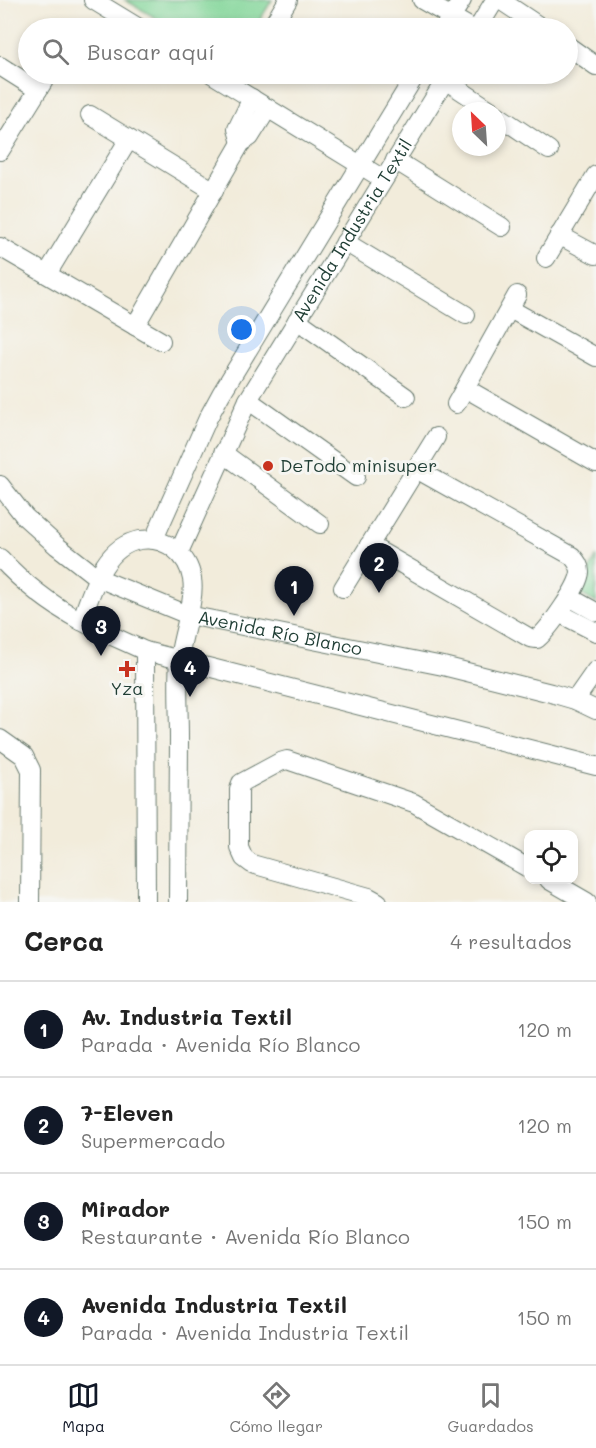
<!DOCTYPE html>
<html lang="es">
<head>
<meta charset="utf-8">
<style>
	:root { --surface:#fff; --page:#f2f2f2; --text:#222; --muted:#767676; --line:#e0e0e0; --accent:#111827 }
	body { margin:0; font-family:Mali,sans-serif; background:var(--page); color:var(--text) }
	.controls { position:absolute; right:18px; bottom:18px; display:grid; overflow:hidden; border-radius:12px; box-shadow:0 3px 9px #0003 }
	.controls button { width:54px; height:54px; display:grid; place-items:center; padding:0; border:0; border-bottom:2px solid var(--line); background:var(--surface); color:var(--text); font:30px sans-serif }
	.compass { position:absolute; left:452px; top:102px; width:54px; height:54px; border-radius:50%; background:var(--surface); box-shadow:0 3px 9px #0003; rotate:335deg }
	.you { position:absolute; left:242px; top:330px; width:21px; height:21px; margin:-15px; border:4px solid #fff; border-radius:50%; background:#1a73e8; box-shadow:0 0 0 9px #1a73e833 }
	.badge { display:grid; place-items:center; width:39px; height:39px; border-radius:50%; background:var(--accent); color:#fff; font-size:20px; font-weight:700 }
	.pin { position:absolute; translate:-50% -50px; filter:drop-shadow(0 2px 3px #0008) }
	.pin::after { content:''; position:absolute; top:32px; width:21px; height:18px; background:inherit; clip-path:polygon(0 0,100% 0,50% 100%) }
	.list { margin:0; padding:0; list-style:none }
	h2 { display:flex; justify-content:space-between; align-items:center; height:78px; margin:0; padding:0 24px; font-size:26px }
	h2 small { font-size:20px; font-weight:400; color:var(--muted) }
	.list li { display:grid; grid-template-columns:39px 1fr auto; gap:18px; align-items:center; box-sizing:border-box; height:96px; padding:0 24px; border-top:2px solid var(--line) }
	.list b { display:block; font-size:22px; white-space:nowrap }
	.list p { margin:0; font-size:20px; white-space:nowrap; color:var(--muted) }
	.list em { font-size:20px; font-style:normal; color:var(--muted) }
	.icon { flex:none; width:33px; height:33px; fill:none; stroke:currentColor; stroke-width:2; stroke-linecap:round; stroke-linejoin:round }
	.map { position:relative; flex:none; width:596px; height:902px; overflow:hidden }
	.search { position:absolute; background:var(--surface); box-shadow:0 3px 9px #0003; left:18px; right:18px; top:18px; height:66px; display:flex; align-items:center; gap:15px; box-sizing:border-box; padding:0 21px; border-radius:33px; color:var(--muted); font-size:22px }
	.sheet { height:462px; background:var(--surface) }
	nav { display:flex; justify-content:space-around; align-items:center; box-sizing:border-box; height:84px; border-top:2px solid var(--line); background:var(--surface); font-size:16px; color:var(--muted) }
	nav a { display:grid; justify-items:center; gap:3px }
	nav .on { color:var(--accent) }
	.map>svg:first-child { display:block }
	.green { fill:#82d699; stroke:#508a66; stroke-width:1.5 }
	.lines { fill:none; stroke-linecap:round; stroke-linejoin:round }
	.minor-casing { stroke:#697a6e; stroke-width:20 }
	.minor { stroke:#fff; stroke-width:18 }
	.poi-dot { fill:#c8321e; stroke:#f6f6f2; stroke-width:2 }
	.labels { text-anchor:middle; stroke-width:6; stroke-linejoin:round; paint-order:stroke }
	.street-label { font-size:18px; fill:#1f3d34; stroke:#f6f6f2 }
	.poi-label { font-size:18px; fill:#1f3d34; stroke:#f6f6f2; text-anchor:start }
</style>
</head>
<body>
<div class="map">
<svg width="596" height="902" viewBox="0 0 596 902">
	<rect width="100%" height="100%" fill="#f6f6f2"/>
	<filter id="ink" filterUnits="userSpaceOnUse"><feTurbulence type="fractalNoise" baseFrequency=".0167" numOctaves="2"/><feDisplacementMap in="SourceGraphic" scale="12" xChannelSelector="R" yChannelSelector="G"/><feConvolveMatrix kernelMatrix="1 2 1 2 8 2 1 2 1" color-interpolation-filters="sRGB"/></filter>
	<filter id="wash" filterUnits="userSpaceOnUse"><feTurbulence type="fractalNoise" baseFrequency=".008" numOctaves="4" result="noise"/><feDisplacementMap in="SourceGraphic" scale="24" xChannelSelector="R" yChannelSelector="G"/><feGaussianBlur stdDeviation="1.35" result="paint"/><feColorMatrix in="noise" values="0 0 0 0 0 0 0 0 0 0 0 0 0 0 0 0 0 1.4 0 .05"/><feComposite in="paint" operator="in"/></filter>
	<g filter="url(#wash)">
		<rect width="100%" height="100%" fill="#f2ecdb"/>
		<g class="green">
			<path d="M125,0h147l-17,28h-82z"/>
			<path d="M596,556v47l-19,-11 13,-22z"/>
		</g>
	</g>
	<g filter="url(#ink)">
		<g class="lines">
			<defs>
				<g id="minor">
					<path d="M93,0l46,28"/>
					<path d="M422,0l49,28"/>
					<path d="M500,0l42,28"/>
					<path d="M271,28l17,-28"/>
					<path d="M444,28l18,-28"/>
					<path d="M478,28l17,-28"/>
					<path d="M568,46l28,20"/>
					<path d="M0,66l38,24"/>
					<path d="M212,74l171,105"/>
					<path d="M445,80l47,31"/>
					<path d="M90,115l124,76"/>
					<path d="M497,115l52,35"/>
					<path d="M241,143l-4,-14 15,-31"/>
					<path d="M0,151l48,-77"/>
					<path d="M395,160l107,67"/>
					<path d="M559,235l37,20"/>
					<path d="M345,242l121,73"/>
					<path d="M0,247l161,94"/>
					<path d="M546,258l50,-83"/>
					<path d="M47,274l82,-135"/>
					<path d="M510,309l86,48"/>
					<path d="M297,320l109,77"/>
					<path d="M135,326l106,-183 9,-6 18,-29"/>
					<path d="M465,388l131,75"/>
					<path d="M248,400l108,77"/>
					<path d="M456,404l61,-109"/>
					<path d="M223,453l97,71"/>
					<path id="s1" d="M0,485l25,32 32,29 41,32 90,37 255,51 108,27 24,7 21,10"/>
					<path d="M154,539l54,-121 13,-24 195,-320"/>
					<path d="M369,545l161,93 7,1c12,-10 42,-52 43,-67 0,-7 -4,-11 -8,-16l-156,-87"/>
					<path id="s2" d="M179,552l69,-152 201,-326"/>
					<path d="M0,558c23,25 52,47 81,63 21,11 43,20 64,30l451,115"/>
					<path d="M343,588l93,-151"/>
					<path d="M569,597l27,15"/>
					<path d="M559,613l37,19"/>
					<path d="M81,621c11,-29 22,-75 59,-81 25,-4 48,14 52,39 4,21 -11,58 -13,81 -2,25 0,52 0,78 0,54 -1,109 -1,164"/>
					<path d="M145,651l1,251"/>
					<path d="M575,700l21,-30"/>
					<path d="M0,739l24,17 7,14 -1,132"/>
					<path d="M549,880l38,22"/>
					<path d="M378,902l-9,-5 -117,-33 -8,-6 -5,-11v-57l2,-7 39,-21 7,-2 127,43 114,65"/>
				</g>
			</defs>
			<use href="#minor" class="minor-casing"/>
			<use href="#minor" class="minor"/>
		</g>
	</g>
	<g class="poi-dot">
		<circle cx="268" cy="466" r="6"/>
		<path d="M124 660h6v6h6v6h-6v6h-6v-6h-6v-6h6z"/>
	</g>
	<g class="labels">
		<g class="street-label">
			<text dy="6" stroke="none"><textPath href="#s2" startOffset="366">Avenida Industria Textil</textPath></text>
			<text dy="6" stroke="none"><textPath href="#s1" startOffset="327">Avenida Río Blanco</textPath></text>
		</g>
		<g class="poi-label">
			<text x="280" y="472">DeTodo minisuper</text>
			<text x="127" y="695" text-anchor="middle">Yza</text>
		</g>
	</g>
</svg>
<div class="controls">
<button><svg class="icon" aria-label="locate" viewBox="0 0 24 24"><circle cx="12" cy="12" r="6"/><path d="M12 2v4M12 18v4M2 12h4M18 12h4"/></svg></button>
</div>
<svg class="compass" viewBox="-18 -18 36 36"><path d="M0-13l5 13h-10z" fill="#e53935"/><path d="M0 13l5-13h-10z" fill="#767676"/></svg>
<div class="you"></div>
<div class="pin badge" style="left:294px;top:616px">1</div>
<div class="pin badge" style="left:379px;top:593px">2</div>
<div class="pin badge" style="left:101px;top:656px">3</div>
<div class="pin badge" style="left:190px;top:697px">4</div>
<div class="search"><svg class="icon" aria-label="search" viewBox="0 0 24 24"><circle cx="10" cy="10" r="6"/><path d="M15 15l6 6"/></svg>Buscar aquí</div>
</div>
<section class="sheet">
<h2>Cerca<small>4 resultados</small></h2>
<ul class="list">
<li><span class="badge">1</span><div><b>Av. Industria Textil</b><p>Parada · Avenida Río Blanco</p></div><em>120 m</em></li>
<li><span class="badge">2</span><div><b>7-Eleven</b><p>Supermercado</p></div><em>120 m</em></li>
<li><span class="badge">3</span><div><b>Mirador</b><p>Restaurante · Avenida Río Blanco</p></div><em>150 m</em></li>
<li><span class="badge">4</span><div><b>Avenida Industria Textil</b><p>Parada · Avenida Industria Textil</p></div><em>150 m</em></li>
</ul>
</section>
<nav>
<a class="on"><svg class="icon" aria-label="map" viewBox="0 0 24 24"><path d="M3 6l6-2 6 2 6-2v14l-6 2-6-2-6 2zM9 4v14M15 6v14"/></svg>Mapa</a>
<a><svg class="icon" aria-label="directions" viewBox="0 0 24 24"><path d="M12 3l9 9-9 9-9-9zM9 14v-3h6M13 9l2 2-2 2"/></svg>Cómo llegar</a>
<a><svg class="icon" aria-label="saved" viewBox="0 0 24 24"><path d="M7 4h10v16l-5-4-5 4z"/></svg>Guardados</a>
</nav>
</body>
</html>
